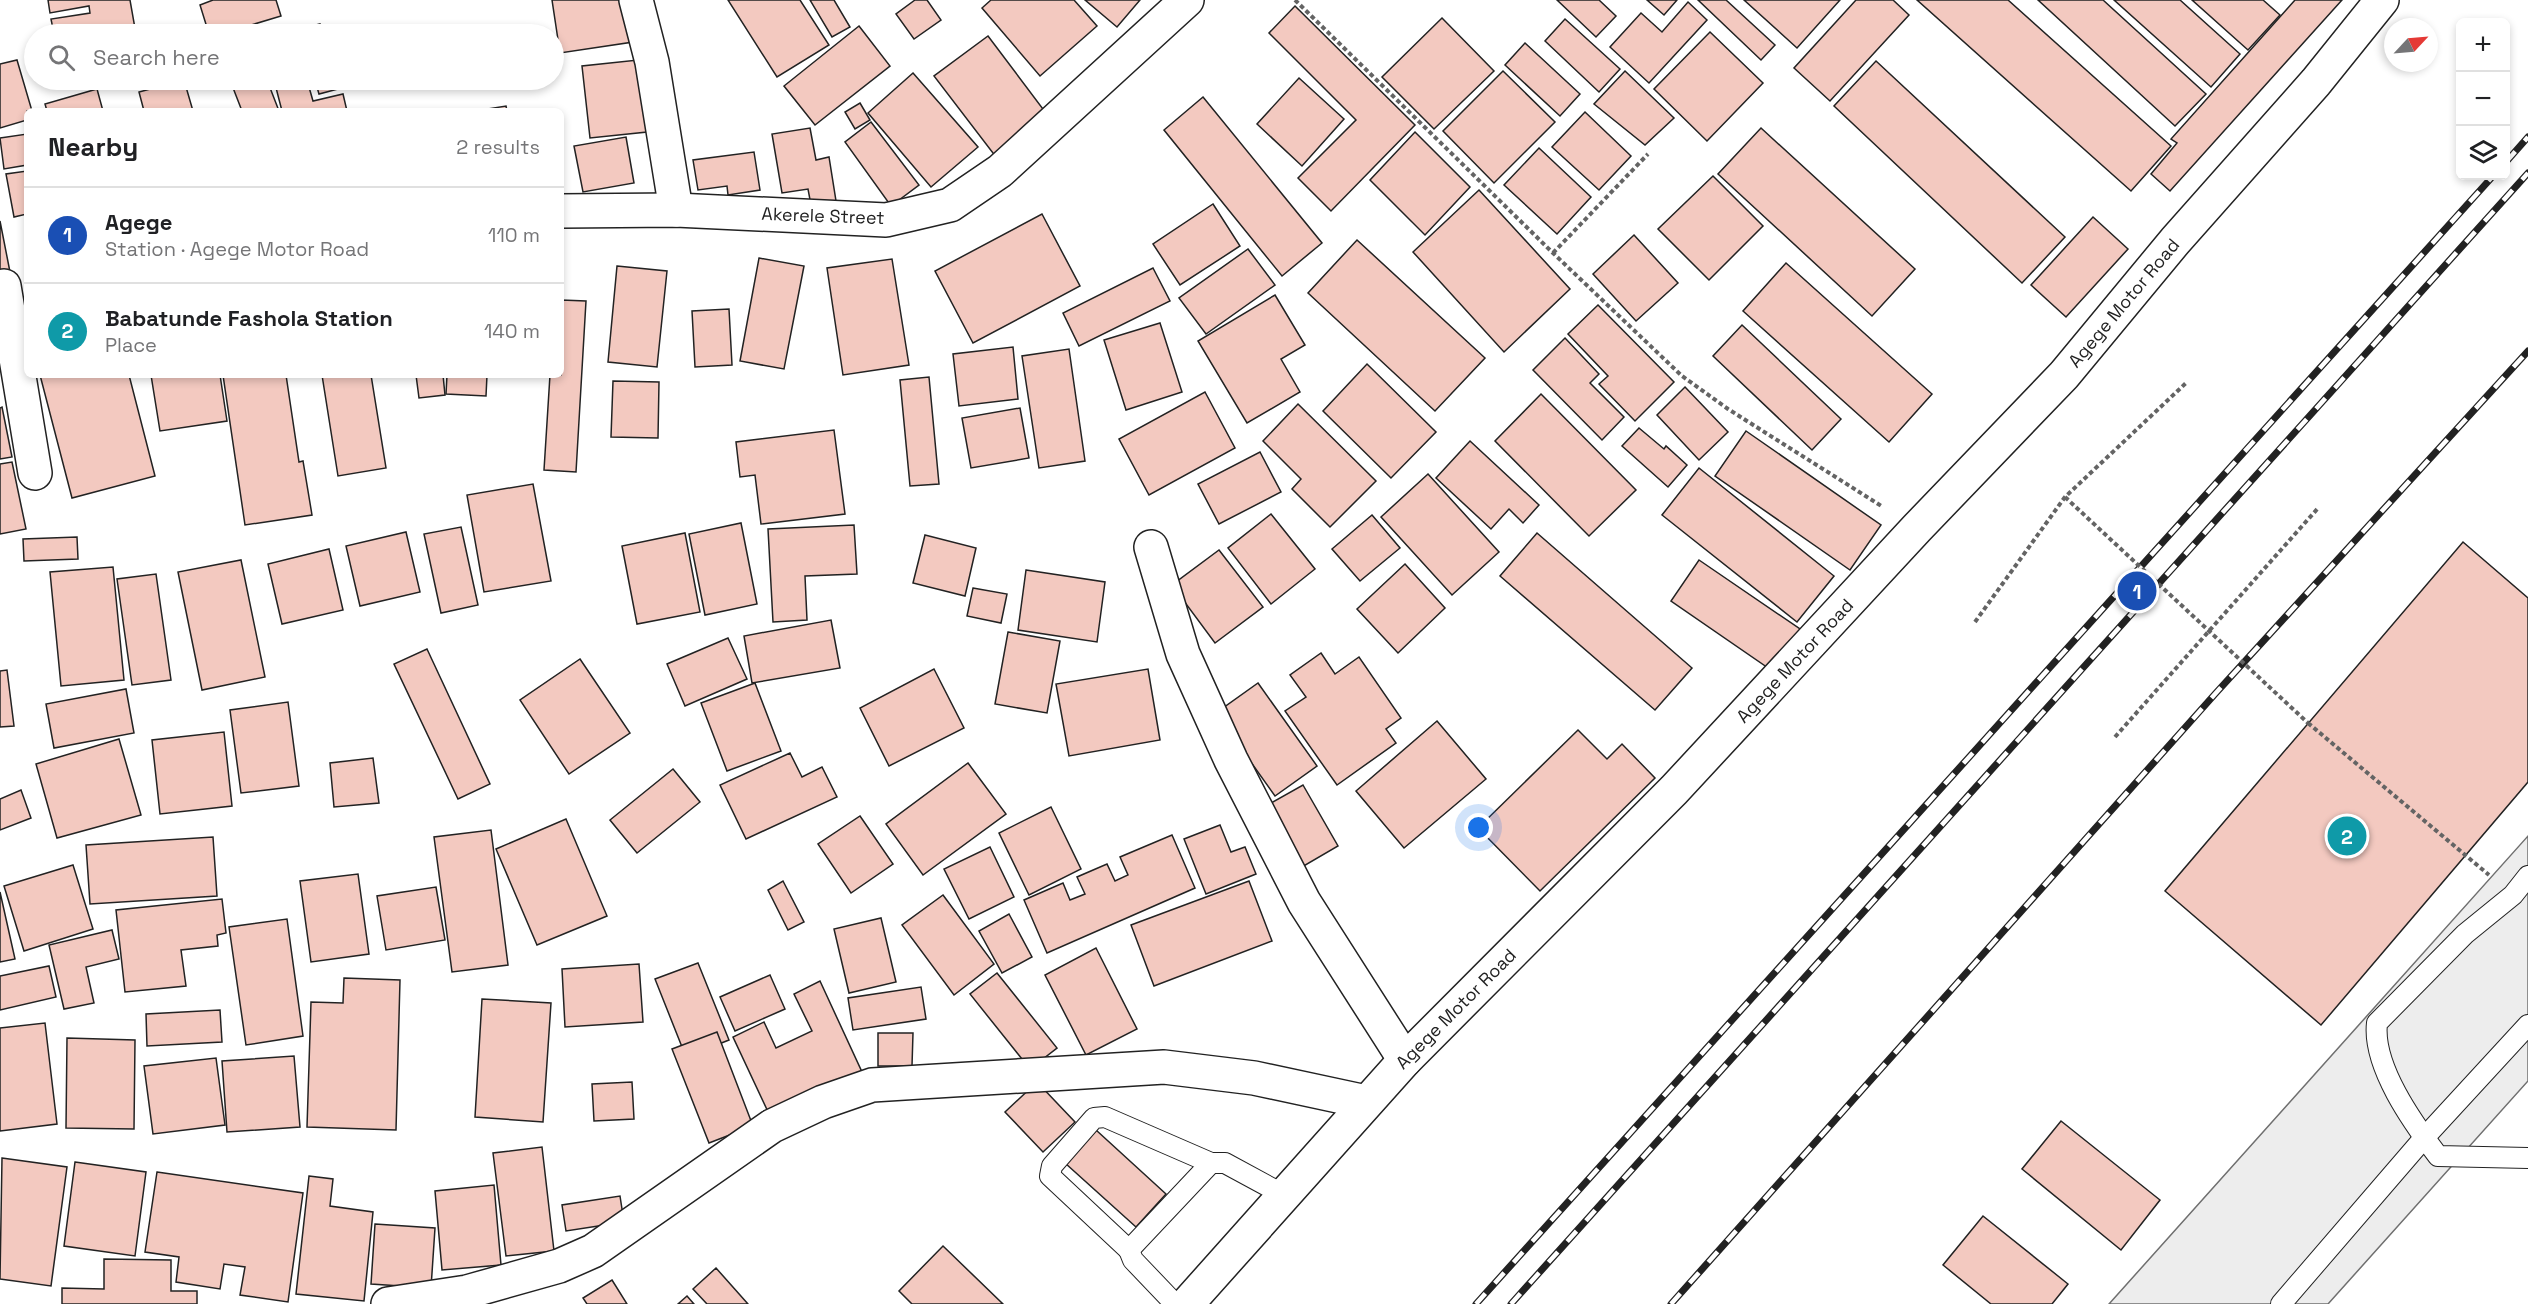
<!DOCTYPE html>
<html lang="en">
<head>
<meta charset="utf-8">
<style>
	:root { --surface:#fff; --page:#f2f2f2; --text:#202124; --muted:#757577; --line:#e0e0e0; --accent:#c62828 }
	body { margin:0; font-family:"Space Grotesk",sans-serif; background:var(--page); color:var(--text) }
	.controls { position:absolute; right:18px; top:18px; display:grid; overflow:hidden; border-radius:9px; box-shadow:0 3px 9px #0003 }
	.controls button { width:54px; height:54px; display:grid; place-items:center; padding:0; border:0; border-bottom:2px solid var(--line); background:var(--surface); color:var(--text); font:30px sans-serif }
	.compass { position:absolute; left:2384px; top:18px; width:54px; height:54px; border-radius:50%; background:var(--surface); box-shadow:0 3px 9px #0003; rotate:64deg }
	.you { position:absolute; left:1479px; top:828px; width:21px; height:21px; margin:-15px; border:4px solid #fff; border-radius:50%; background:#1a73e8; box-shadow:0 0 0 9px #1a73e833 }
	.badge { display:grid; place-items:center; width:39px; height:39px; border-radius:50%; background:var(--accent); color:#fff; font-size:20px; font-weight:700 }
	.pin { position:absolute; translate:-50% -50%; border:3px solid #fff; box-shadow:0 2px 6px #0006 }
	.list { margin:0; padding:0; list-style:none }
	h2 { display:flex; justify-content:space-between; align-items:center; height:78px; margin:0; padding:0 24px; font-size:26px }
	h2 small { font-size:20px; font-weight:400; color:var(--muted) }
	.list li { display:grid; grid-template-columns:39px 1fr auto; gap:18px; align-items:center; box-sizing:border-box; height:96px; padding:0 24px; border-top:2px solid var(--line) }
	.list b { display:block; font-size:22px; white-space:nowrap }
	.list p { margin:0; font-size:20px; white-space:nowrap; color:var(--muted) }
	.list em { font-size:20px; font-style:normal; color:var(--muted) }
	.icon { flex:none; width:33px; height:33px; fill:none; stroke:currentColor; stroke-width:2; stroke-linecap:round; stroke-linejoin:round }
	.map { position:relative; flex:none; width:2528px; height:1304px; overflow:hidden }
	.search { position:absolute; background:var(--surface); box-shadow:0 3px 9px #0003; left:24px; top:24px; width:540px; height:66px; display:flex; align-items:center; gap:15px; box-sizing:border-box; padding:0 21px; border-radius:33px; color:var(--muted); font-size:22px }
	.panel { position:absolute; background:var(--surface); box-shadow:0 3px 9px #0003; left:24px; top:108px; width:540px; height:270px; border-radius:9px }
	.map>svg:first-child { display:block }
	.parking { fill:#ededed; stroke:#6f6f6f; stroke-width:1.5 }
	.building { fill:#f3c9c0; stroke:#222; stroke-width:1.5 }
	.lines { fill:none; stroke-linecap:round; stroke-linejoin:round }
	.service-casing { stroke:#222; stroke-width:22 }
	.minor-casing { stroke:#222; stroke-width:36 }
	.secondary-casing { stroke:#222; stroke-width:36 }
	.path { stroke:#646464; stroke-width:4; stroke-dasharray:4.5 3; stroke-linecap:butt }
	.service { stroke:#fff; stroke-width:20 }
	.minor { stroke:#fff; stroke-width:33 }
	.secondary { stroke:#fff; stroke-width:33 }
	.rail-casing { stroke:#222; stroke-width:7 }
	.rail { stroke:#fff; stroke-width:4.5; stroke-dasharray:14; stroke-linecap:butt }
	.path-bridge { stroke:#646464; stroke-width:4; stroke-dasharray:4.5 3; stroke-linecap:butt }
	.labels { text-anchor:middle; stroke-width:4.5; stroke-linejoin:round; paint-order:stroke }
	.street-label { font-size:18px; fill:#222; stroke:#fff }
</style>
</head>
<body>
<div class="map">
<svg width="2528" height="1304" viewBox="0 0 2528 1304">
	<rect width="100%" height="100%" fill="#fff"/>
	<path class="parking" d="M2528,836v245l-200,223h-219z"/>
	<g class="building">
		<path d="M48,0h82l6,34h-82l-3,-15 39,-6 -1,-7 -39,7z"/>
		<path d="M213,0h63l5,16 -60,18h-12l-9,-29z"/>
		<path d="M552,0h74l7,42 -73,11z"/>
		<path d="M728,0h72l29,45 -52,32z"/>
		<path d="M810,0h24l16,27 -18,10z"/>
		<path d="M915,0h12l14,20 -27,19 -18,-25z"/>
		<path d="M991,0h83l23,26 -57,50 -58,-68z"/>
		<path d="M1085,0h55l-23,27z"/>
		<path d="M1557,0h42l17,16 -20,21z"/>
		<path d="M1647,0h30l-13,15z"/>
		<path d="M1698,0h28l49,45 -14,15z"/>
		<path d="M1744,0h96l-43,48z"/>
		<path d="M1856,0h37l16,15 -79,86 -36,-33z"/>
		<path d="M1917,0h91l163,146 -40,45z"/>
		<path d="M2038,0h65l103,94 -31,32z"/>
		<path d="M2114,0h66l60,54 -29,33z"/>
		<path d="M2192,0h71l17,15 -32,35z"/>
		<path d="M2295,0h47l-172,191 -19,-17 26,-31 -6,-4z"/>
		<path d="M1688,2l19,18 -58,63 -39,-36 31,-34 21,19z"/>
		<path d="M1295,6l120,119 -84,86 -33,-33 58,-58 -87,-87z"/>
		<path d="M1442,18l52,53 -60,58 -52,-52z"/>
		<path d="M1565,19l55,50 -21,23 -54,-51z"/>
		<path d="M320,24l3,10h-21l-2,-5z"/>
		<path d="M859,26l31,40 -75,59 -31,-39z"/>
		<path d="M248,28l2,6h-18z"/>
		<path d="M1710,32l53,51 -56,58 -53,-52z"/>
		<path d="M988,36l61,81 -53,40 -62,-81z"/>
		<path d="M1525,43l55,51 -20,22 -55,-51z"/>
		<path d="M17,60l15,51h-5v9l-27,8v-64z"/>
		<path d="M638,60l9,72 -57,6 -8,-72z"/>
		<path d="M1876,61l189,176 -43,46 -188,-177z"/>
		<path d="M1503,71l52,51 -61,61 -51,-52z"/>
		<path d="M1625,71l49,47 -29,27 -51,-41z"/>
		<path d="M913,73l65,74 -47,40 -63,-74z"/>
		<path d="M1299,78l45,41 -42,47 -45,-42z"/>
		<path d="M184,80l9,31h-49l-5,-19z"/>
		<path d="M230,80h37l12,31h-37z"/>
		<path d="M274,80h33l6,21 30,-7 4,17h-65z"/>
		<path d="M315,80h20l3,9 -19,5z"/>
		<path d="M97,89l6,22h-56l-2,-7z"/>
		<path d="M1203,97l119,146 -40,33 -118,-146z"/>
		<path d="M860,103l10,17 -15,9 -10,-17z"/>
		<path d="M506,106l1,5h-32z"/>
		<path d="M1585,112l46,44 -32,34 -47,-43z"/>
		<path d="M871,122l48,63 -28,21 -46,-64z"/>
		<path d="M810,128l6,32 13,-3 7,44 -25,4 -3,-16 -26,4 -10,-59z"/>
		<path d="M1761,128l154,141 -43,47 -154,-142z"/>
		<path d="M1415,132l55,55 -45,48 -55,-55z"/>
		<path d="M27,134v31l-23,4 -4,-31z"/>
		<path d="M626,137l8,46 -51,9 -9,-46z"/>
		<path d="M1539,148l52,49 -34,37 -53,-49z"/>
		<path d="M754,152l6,38 -32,5 -1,-9 -29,4 -5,-30z"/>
		<path d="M27,171v43l-13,3 -8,-43z"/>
		<path d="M1713,176l50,50 -54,54 -51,-51z"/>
		<path d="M1479,190l91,99 -66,63 -91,-100z"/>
		<path d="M1213,204l27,42 -60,39 -27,-41z"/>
		<path d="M1042,214l38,72 -107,57 -38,-72z"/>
		<path d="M2093,217l35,32 -62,68 -35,-32z"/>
		<path d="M0,221l10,51 -10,2z"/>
		<path d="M1634,235l44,48 -42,38 -43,-47z"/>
		<path d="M1357,240l128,118 -50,53 -127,-118z"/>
		<path d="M1248,249l27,36 -69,49 -27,-36z"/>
		<path d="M759,258l45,8 -20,103 -44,-8z"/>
		<path d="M892,259l17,106 -66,10 -16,-107z"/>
		<path d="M1786,263l146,131 -43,48 -146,-131z"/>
		<path d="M617,266l50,5 -10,96 -49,-5z"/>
		<path d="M1153,268l17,33 -91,45 -16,-33z"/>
		<path d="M1275,295l30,50 -24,14 19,33 -53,31 -49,-82z"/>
		<path d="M561,300l25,1 -10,171 -32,-2 6,-95h11z"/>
		<path d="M1598,305l76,77 -39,39 -36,-37 9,-8 -40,-42z"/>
		<path d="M729,309l3,56 -37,2 -3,-56z"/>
		<path d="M1160,323l22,69 -56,18 -22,-70z"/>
		<path d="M1742,325l99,94 -29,31 -99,-94z"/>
		<path d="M1565,338l34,36 -9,9 34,34 -22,23 -69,-70z"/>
		<path d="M1013,347l5,52 -59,7 -6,-52z"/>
		<path d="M1069,349l16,112 -46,7 -17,-112z"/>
		<path d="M1367,364l69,68 -45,46 -68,-67z"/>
		<path d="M40,375h89l26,101 -83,22z"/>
		<path d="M151,375h69l7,46 -67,10z"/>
		<path d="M223,375h63l13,87 4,-1 9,54 -67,10z"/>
		<path d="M322,375h49l15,93 -48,8z"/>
		<path d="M416,375h27l2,20 -26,3z"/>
		<path d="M447,375h40l-1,21 -40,-2z"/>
		<path d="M929,377l10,107 -29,2 -10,-106z"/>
		<path d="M613,381l46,1 -1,56 -47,-1z"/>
		<path d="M1685,387l43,45 -29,28 -42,-45z"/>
		<path d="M1205,392l30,56 -86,47 -30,-56z"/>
		<path d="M1541,394l95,96 -47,46 -94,-95z"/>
		<path d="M1298,404l78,77 -46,46 -38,-38 9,-10 -38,-38z"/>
		<path d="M2,407l10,50 -12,2v-51z"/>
		<path d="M1020,408l9,50 -58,10 -9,-50z"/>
		<path d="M1639,428l25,21 2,-3 21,19 -19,22 -46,-41z"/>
		<path d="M834,430l11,84 -84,10 -6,-49 -15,2 -4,-35z"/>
		<path d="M1746,431l135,94 -31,45 -135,-94z"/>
		<path d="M1470,441l69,64 -16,18 -14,-14 -18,20 -55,-51z"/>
		<path d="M1260,452l21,40 -62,32 -21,-40z"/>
		<path d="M12,462l14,67 -26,5v-70z"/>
		<path d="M1699,468l135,108 -37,46 -135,-107z"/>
		<path d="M1428,474l71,78 -47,43 -71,-78z"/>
		<path d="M533,484l18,97 -67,11 -17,-97z"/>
		<path d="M1271,514l44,55 -44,35 -43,-56z"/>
		<path d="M1372,515l28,33 -40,33 -28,-32z"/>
		<path d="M741,523l16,81 -52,11 -16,-81z"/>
		<path d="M854,525l3,49 -52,2 2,44 -34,2 -5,-93z"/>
		<path d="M461,527l17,78 -37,8 -17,-79z"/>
		<path d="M406,532l14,60 -60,14 -14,-60z"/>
		<path d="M685,533l15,79 -63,12 -15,-78z"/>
		<path d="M1537,533l155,135 -37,42 -155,-134z"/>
		<path d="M925,535l51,13 -11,48 -52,-13z"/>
		<path d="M77,537l1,22 -54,2 -1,-22z"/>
		<path d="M2463,542l65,56v184l-207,243 -156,-134z"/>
		<path d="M329,549l14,61 -61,14 -14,-60z"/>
		<path d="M1219,550l44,57 -48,36 -43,-58z"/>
		<path d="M241,560l24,117 -63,13 -24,-118z"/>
		<path d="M1699,560l104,71 -29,41 -103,-71z"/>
		<path d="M1405,564l40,44 -47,45 -41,-44z"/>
		<path d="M113,567l11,113 -63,6 -11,-114z"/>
		<path d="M1026,570l79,12 -8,60 -79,-12z"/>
		<path d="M156,574l15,106 -39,5 -15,-106z"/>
		<path d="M973,588l34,6 -6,29 -34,-7z"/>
		<path d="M831,620l9,48 -88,15 -8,-47z"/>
		<path d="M1008,632l52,9 -13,72 -52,-9z"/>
		<path d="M728,638l19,41 -62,27 -18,-42z"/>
		<path d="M427,649l63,135 -32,15 -64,-135z"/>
		<path d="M1321,653l14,21 24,-17 42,61 -15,11 10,14 -59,42 -52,-74 21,-14 -16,-22z"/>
		<path d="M580,659l50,74 -61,41 -49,-74z"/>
		<path d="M934,669l30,59 -75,38 -29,-58z"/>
		<path d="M1148,669l12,71 -91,16 -13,-72z"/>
		<path d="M7,670l7,56 -14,1v-56z"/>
		<path d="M755,683l26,68 -54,20 -26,-68z"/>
		<path d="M1258,683l59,83 -42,30 -59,-83z"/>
		<path d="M126,689l8,44 -80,15 -8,-44z"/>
		<path d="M288,702l11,84 -58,7 -11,-83z"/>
		<path d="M1437,721l49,58 -82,69 -48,-57z"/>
		<path d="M1578,730l29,29 15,-15 33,34 -115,113 -62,-63z"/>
		<path d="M224,732l8,74 -72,8 -8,-74z"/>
		<path d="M119,739l22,76 -84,23 -21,-74z"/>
		<path d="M790,753l12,24 20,-10 15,30 -91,42 -26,-54z"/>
		<path d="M373,758l6,45 -45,4 -4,-44z"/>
		<path d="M968,763l38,51 -83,61 -37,-51z"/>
		<path d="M673,769l27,33 -63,51 -27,-33z"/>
		<path d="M1303,785l35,61 -36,21 -36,-61z"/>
		<path d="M21,790l10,28 -31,12v-31z"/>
		<path d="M1051,807l30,62 -52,26 -30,-62z"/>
		<path d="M860,816l33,48 -42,29 -33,-49z"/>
		<path d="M566,819l41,97 -70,29 -41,-96z"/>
		<path d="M1220,825l11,27 14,-5 11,27 -50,20 -22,-55z"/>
		<path d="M491,830l17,135 -56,7 -18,-135z"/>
		<path d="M1172,835l23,53 -148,65 -23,-53 39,-17 7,17 15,-6 -8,-17 30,-13 8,17 13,-6 -8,-18z"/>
		<path d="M213,837l4,59 -127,8 -4,-59z"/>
		<path d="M990,847l24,50 -45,22 -25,-50z"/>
		<path d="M73,865l20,64 -69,22 -20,-65z"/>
		<path d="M358,874l11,80 -58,8 -11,-81z"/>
		<path d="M783,881l21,41 -16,8 -20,-40z"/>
		<path d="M1249,881l23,60 -118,45 -23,-61z"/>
		<path d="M436,887l9,53 -59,10 -9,-54z"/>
		<path d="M0,892l15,67 -15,3z"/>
		<path d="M943,895l51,69 -40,31 -52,-70z"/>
		<path d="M222,899l4,34 -9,2 1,11 -37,4 5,36 -61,6 -9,-82z"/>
		<path d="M1009,914l23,43 -30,16 -23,-42z"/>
		<path d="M881,918l15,64 -47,11 -15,-64z"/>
		<path d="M287,919l16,117 -57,9 -17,-118z"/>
		<path d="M112,930l7,29 -33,8 8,36 -30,6 -15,-64z"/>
		<path d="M1096,948l41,81 -51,26 -41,-80z"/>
		<path d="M698,963l31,77 -43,17 -31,-78z"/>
		<path d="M639,964l4,58 -78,5 -3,-58z"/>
		<path d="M49,966l7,31 -56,13v-34z"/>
		<path d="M997,973l60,75 -27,21 -60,-75z"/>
		<path d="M770,975l15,34 -50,22 -15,-34z"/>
		<path d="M344,978l56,2 -4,150 -89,-3 4,-125 32,1z"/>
		<path d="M820,981l42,91 -92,44 -37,-79 31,-15 12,26 36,-17 -18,-37z"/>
		<path d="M921,987l5,32 -73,11 -5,-32z"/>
		<path d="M482,999l69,4 -8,119 -68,-5z"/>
		<path d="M220,1010l2,32 -75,4 -1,-32z"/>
		<path d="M45,1023l12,101 -57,7v-103z"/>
		<path d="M717,1032l36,94 -44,17 -37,-94z"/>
		<path d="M878,1033h35l-1,33h-34z"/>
		<path d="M67,1038l68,2 -1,89 -68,-1z"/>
		<path d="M294,1056l6,71 -73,5 -5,-71z"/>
		<path d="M216,1058l9,67 -72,9 -9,-68z"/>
		<path d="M632,1082l2,37 -40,2 -2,-37z"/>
		<path d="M1037,1082l38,40 -32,30 -38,-40z"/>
		<path d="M2061,1121l99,79 -39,50 -99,-81z"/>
		<path d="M1096,1130l70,64 -30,33 -71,-64z"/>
		<path d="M542,1147l12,104 -48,5 -13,-103z"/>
		<path d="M2,1158l65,9 -16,119 -51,-7z"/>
		<path d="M75,1162l71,10 -11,84 -71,-10z"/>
		<path d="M157,1172l146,21 -15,109 -48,-7 5,-28 -21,-3 -4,25 -44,-7 3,-25 -34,-5z"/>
		<path d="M309,1176l24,3 -3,27 43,6 -9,89 -68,-7z"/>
		<path d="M494,1185l7,80 -59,5 -7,-79z"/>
		<path d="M620,1196l4,26 -58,9 -4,-26z"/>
		<path d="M1983,1216l85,68 -16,20h-61l-48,-39z"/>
		<path d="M375,1224l60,4 -4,60 -60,-4z"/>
		<path d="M943,1246l60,58h-91l-13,-13z"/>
		<path d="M104,1259l67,1v31h26v13h-135v-16l42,1z"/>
		<path d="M716,1268l32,36h-41l-14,-15z"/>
		<path d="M612,1280l15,24h-40l-4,-6z"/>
		<path d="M687,1296l7,8h-16z"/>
	</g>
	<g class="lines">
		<defs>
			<g id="service">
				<path d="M2528,876l-15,19 -48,39 -88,89c-5,43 36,100 61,133l90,2"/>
				<path d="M1129,1250l-79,-74 2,-10 42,-48 11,-1 106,46"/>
				<path d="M1175,1304l-42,-44 -4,-10 82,-87h14l59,32"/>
				<path d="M2281,1304l143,-166 104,-113"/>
			</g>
			<g id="minor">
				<path d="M636,0l16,62 24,148"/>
				<path d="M561,211l115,-1 210,10 64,-15 50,-34 187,-171"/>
				<path d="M4,286l31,187"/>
				<path d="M1151,547l32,107 48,106 73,142 101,158"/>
				<path d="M388,1304l79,-12 92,-26 34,-15 179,-125 51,-24 49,-17 292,-18 90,11 112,24"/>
			</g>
			<path id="secondary" d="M1187,1304l218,-244 269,-270 243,-262 147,-153 111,-134 141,-159 66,-82"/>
		</defs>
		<use href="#service" class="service-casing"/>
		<use href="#minor" class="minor-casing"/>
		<use href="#secondary" class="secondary-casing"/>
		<g class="path">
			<path d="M1295,0l258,253 129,123 46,33 155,98"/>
			<path d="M1553,253l95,-99"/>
			<path d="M1975,622l90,-125 121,-114"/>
			<path d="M2308,723l181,152"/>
			<path d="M2115,737l204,-230"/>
		</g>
		<use href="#service" class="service"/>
		<use href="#minor" class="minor"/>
		<use href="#secondary" class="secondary"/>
		<defs>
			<g id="rail">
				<path d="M2506,162l22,-25"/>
				<path d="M1476,1304l1017,-1128"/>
				<path d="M1511,1304l1017,-1131"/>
				<path d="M1671,1304l544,-610 313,-343"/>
			</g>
		</defs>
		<use href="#rail" class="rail-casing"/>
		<use href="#rail" class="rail"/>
		<path class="path-bridge" d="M2065,497l243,226"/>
	</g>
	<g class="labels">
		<g class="street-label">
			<text transform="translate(823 216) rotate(2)" y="6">Akerele Street</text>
			<text transform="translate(2124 303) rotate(-50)" y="6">Agege Motor Road</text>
			<text transform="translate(1795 661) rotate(-47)" y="6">Agege Motor Road</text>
			<text transform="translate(1456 1009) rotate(-45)" y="6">Agege Motor Road</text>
		</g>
	</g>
</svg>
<div class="controls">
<button>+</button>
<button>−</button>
<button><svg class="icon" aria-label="layers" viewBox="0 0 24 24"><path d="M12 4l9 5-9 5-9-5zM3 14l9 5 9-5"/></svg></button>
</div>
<svg class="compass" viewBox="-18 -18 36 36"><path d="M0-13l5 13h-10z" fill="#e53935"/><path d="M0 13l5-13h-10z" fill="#757577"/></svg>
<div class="you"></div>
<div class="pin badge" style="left:2137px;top:591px;background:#1a4fb4">1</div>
<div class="pin badge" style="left:2347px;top:836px;background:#0f9aa8">2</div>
<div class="search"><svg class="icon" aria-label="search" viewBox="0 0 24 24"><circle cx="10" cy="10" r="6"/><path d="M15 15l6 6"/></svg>Search here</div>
<section class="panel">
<h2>Nearby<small>2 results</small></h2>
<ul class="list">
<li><span class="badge" style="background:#1a4fb4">1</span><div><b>Agege</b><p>Station · Agege Motor Road</p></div><em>110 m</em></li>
<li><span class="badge" style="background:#0f9aa8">2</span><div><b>Babatunde Fashola Station</b><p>Place</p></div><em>140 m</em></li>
</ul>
</section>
</div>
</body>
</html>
